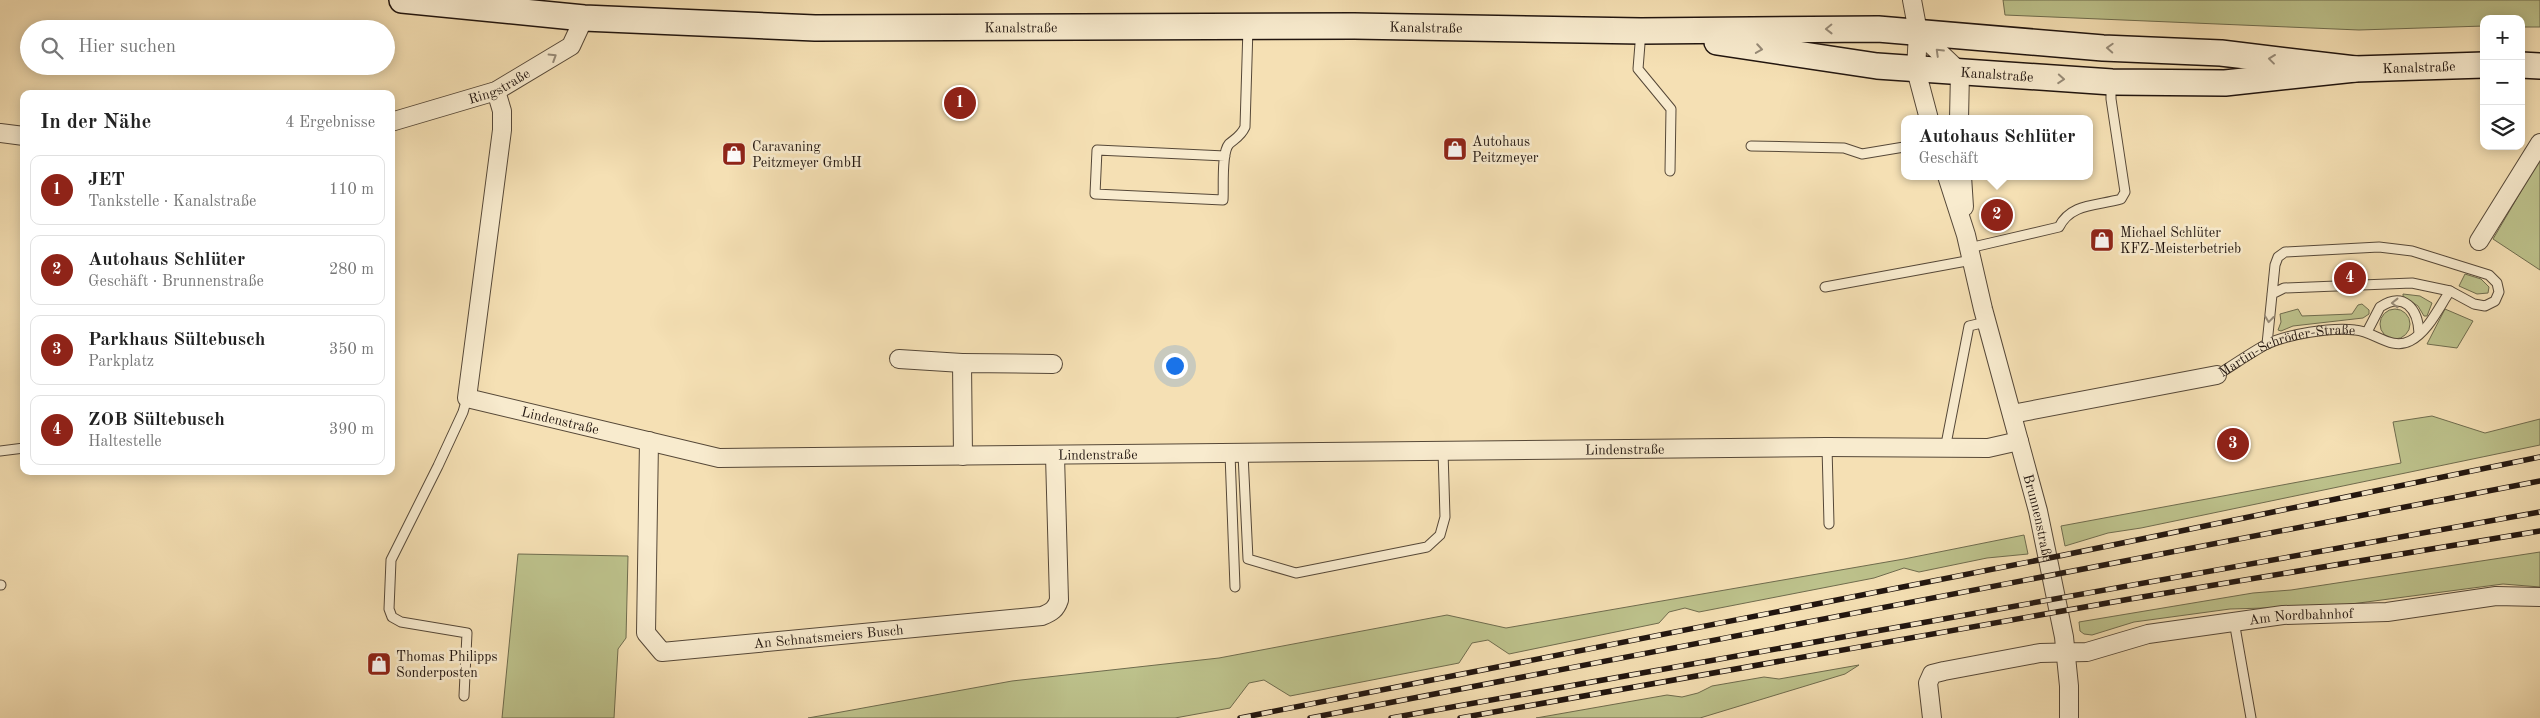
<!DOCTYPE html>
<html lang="de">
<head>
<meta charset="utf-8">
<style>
	:root { --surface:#fff; --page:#f2f2f2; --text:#222; --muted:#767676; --line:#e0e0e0; --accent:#8f2418 }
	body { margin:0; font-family:"Old Standard TT",serif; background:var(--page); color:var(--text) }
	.controls { position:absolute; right:15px; top:15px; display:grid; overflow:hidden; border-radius:10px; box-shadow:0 2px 12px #0003 }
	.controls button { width:45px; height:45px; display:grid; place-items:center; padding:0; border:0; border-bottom:1px solid var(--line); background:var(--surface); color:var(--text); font:25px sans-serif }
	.you { position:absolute; left:1174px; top:365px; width:18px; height:18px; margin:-12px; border:4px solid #fff; border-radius:50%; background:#1a73e8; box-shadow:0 0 0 8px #1a73e833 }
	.badge { display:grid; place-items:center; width:32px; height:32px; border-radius:50%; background:var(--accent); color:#fff; font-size:16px; font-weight:700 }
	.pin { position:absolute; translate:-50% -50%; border:2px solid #fff; box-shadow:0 1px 5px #0006 }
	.popup { position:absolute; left:1901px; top:115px; width:192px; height:65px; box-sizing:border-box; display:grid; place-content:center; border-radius:10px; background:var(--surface); filter:drop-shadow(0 1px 4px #0005); font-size:16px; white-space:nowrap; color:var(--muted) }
	.popup b { font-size:19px; color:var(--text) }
	.popup::after { content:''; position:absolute; left:50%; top:100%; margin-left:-10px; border:10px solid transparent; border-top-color:var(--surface) }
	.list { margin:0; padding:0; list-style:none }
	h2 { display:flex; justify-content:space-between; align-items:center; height:65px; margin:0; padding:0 20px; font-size:21px }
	h2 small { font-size:16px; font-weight:400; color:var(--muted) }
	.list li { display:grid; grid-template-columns:32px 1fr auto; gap:15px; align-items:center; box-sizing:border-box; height:70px; margin:0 10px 10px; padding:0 10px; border:1px solid var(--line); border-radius:10px }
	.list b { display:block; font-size:19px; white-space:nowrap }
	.list p { margin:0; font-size:16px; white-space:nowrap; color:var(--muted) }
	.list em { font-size:16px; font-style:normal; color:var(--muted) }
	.icon { flex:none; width:28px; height:28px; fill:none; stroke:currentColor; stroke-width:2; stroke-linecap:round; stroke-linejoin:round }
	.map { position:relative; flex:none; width:2540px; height:718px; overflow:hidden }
	.search { position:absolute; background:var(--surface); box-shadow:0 2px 12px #0003; left:20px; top:20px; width:375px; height:55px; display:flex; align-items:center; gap:12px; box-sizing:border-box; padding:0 18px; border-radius:28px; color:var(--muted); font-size:19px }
	.panel { position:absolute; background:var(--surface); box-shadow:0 2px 12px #0003; left:20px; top:90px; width:375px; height:385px; border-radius:10px }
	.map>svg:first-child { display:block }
	.green { fill:#bdc28c; stroke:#6f6c4e }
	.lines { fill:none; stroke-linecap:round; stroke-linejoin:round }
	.lane-casing { stroke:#564838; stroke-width:11 }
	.street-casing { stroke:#564838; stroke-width:20 }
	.secondary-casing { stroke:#21150f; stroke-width:28 }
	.lane { stroke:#f8ebce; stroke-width:9 }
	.street { stroke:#f8ebce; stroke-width:18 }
	.secondary { stroke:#f8ebce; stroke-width:25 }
	.rail-casing { stroke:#21150f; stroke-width:5.5 }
	.rail { stroke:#f8ebce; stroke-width:4; stroke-dasharray:11; stroke-linecap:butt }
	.oneway { stroke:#978b78 }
	.labels { text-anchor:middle; stroke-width:5; stroke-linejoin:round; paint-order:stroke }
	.street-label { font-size:14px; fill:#21150f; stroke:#f8ebce }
	.poi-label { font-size:14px; fill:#21150f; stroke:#f8ebce; text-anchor:start }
</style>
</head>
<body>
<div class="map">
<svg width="2540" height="718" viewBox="0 0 2540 718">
	<rect width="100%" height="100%" fill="#f5e0b4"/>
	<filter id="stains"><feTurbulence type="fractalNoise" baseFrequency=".004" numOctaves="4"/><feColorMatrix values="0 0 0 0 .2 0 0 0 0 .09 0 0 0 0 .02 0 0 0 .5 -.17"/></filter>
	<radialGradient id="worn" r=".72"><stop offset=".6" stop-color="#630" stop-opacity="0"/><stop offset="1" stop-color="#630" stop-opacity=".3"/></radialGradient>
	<g class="green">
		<path d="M2003,0h537v27h-19v-8h-37v7l-125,4 -354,-15z"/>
		<path d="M2540,159v111l-47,-31z"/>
		<path d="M2465,274l16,5 8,8 -1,6 -11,1 -18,-8z"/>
		<path d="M2403,294l17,2 12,7 -5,13h-3l-6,-10 -15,-10z"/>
		<path d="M2362,304l7,6v4l-6,4 -70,8 -12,5 -3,-1 3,-8 -1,-8 18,-5 4,7 50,-2 6,-9z"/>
		<circle cx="2395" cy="324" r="15"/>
		<path d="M2445,309l28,12 -16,27 -30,-4z"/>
		<path d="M2432,416l53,17 55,-14v26l-399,83 -33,5 -43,13 -4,-20 340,-63 -8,-41z"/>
		<path d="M2024,535l4,19 -41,4 -68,14 -15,-4 -30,10 -175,34 -14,-4 -16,4 -10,11 -150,31 -21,-14 -16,3 -13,20 -169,33 -26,-16 -15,3 -19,25 -55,10h-367l204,-37 207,-23 228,-43 59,13 398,-69z"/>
		<path d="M2540,552v35l-37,-3 -167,22 -106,3 -96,13 -42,13 -8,-1 -4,-3 -1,-9 174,-29 38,-3z"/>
		<path d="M518,554l110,2 -2,82 -8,11 -4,69h-112z"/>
		<path d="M1859,665l-14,9 -145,44h-164l131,-23 15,2 16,-4 14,-7 52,-9 15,2z"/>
	</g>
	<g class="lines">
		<defs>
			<g id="lane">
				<path d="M1641,31l-3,38 33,40 -1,62"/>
				<path d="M1751,146l93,2 18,6 42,-7"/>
				<path d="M1225,156l-128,-6 -2,44 128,6c1,-12 -2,-47 6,-56 7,-6 12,-8 16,-17l3,-100"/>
				<path d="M1969,248l90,-21c12,-24 38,-21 62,-28l4,-7 -14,-93v-16"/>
				<path d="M1825,287l147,-27"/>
				<path d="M2367,332l13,-25c24,-16 38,2 39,26"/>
				<path d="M2267,344l8,-79 3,-8 7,-5 94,-5 33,4 77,24 8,8 2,9 -4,9 -10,5 -11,-2 -24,-13 -38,-8 -128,5 -12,6"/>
				<path id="s1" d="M2217,375c16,-10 32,-21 48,-30 22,-11 67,-18 90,-15 19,1 36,21 55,11 18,-9 29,-34 40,-50"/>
				<path d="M1827,447l2,77"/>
				<path d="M1947,448v-9l22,-113 17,-4"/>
				<path d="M0,451l24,-3"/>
				<path d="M1230,454l5,133"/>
				<path d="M1243,454l5,105 48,14 131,-26 13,-12 5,-18 -2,-66"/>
				<path d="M0,585h1"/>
				<path d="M2234,621l17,97"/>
				<path d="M464,696l3,-63 -66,-11 -9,-5 -3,-8 2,-49 47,-94 25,-54 4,-14"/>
			</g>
			<g id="street">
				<path d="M1912,0l6,32 -2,38 13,49"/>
				<path d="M1918,32l42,40 -1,47"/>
				<path id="s2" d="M496,91l6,20v19l-35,268 252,60 1108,-11 161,1 31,-7"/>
				<path id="s3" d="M391,122l105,-31 75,-45 13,-28"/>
				<path d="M0,133l24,3"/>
				<path id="s4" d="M1947,176l19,59 17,74 55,202 26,126 5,49v32"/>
				<path d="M1962,176l2,31"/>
				<path d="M2479,241l61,-98"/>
				<path d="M899,359l63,4"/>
				<path d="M2012,414l205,-39"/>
				<path id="s5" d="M649,441l-3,192 16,19 380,-36c10,-4 14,-7 17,-16l-4,-144"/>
				<path d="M963,456l-1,-93 91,1"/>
				<path id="s6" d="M1932,718l-4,-35 4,-9 12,-3 96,-18 47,-1 61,-18 135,-19 104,-3 109,-16 44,1"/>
			</g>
			<g id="secondary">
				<path id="s7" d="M402,0l182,18 231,10 539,-2 287,5 237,-2 225,19 118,5 134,16"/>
				<path id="s8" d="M1717,42l160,24 235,16 113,1 130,-14 129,-4"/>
				<path d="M2521,65l19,1"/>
			</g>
		</defs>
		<use href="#lane" class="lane-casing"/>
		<use href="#street" class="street-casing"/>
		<use href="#secondary" class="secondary-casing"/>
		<use href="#lane" class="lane"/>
		<use href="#street" class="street"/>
		<use href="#secondary" class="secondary"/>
		<defs>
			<g id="rail">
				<path d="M1240,718l824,-163 476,-98"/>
				<path d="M1310,718l1230,-237"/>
				<path d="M1391,718l1149,-206"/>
				<path d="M1460,718l670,-119 410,-68"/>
			</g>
		</defs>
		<use href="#rail" class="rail-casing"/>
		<use href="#rail" class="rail"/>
	</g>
	<defs><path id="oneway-chevron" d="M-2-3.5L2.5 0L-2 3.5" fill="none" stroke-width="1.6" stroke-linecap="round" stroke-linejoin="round" transform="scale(1.25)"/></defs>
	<g class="oneway">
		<use href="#oneway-chevron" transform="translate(1829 29) rotate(179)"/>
		<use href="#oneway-chevron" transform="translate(2110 48) rotate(-177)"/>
		<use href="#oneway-chevron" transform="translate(1759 49) rotate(9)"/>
		<use href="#oneway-chevron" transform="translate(1939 52) rotate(-136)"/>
		<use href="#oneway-chevron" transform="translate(553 57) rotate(-32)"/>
		<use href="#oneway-chevron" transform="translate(2272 59) rotate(-173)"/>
		<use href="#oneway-chevron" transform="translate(2061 79) rotate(4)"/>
		<use href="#oneway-chevron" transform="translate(2395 303) rotate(-180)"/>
		<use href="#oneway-chevron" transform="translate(2269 319) rotate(97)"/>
	</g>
	<defs>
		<symbol id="shop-square" viewBox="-11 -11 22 22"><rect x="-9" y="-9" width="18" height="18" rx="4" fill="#8f2418" stroke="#f8ebce"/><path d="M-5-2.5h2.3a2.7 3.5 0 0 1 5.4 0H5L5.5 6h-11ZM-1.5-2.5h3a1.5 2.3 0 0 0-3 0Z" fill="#fff"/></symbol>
	</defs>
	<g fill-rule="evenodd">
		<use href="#shop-square" x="1441" y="135" width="28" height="28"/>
		<use href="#shop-square" x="720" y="140" width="28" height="28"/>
		<use href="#shop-square" x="2088" y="226" width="28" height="28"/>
		<use href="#shop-square" x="365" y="650" width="28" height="28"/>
	</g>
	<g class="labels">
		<g class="street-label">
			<text dy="5" stroke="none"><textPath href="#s7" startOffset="620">Kanalstraße</textPath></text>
			<text dy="5" stroke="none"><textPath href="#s7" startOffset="1025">Kanalstraße</textPath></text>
			<text dy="5" stroke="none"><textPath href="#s8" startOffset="705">Kanalstraße</textPath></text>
			<text dy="5" stroke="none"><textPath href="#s8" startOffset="282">Kanalstraße</textPath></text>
			<text dy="5" stroke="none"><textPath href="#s3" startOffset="114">Ringstraße</textPath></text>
			<text dy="5" stroke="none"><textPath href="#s1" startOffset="76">Martin-Schröder-Straße</textPath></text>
			<text dy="5" stroke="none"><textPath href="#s2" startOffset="406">Lindenstraße</textPath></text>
			<text dy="5" stroke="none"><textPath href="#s2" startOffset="1475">Lindenstraße</textPath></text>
			<text dy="5" stroke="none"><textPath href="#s2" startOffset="948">Lindenstraße</textPath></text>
			<text dy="5" stroke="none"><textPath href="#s4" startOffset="354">Brunnenstraße</textPath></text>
			<text dy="5" stroke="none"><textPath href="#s6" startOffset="420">Am Nordbahnhof</textPath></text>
			<text dy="5" stroke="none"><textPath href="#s5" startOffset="384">An Schnatsmeiers Busch</textPath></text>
		</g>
		<g class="poi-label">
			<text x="1472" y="146">Autohaus<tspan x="1472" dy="16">Peitzmeyer</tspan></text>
			<text x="752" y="151">Caravaning<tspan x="752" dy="16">Peitzmeyer GmbH</tspan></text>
			<text x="2120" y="237">Michael Schlüter<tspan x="2120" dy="16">KFZ-Meisterbetrieb</tspan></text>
			<text x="396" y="661">Thomas Philipps<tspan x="396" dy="16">Sonderposten</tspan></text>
		</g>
	</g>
	<rect width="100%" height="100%" filter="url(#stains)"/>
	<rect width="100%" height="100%" fill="url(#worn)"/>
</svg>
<div class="controls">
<button>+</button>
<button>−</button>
<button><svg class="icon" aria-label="layers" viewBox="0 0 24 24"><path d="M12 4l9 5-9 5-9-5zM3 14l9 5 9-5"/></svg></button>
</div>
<div class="you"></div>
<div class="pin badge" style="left:960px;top:103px">1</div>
<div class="pin badge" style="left:1997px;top:215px">2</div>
<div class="popup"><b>Autohaus Schlüter</b>Geschäft</div>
<div class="pin badge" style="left:2233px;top:444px">3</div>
<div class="pin badge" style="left:2350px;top:278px">4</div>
<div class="search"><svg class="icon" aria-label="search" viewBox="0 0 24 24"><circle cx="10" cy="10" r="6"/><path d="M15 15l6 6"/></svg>Hier suchen</div>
<section class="panel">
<h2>In der Nähe<small>4 Ergebnisse</small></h2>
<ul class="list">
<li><span class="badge">1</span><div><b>JET</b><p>Tankstelle · Kanalstraße</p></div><em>110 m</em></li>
<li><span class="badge">2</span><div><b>Autohaus Schlüter</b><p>Geschäft · Brunnenstraße</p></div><em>280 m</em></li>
<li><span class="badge">3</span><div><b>Parkhaus Sültebusch</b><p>Parkplatz</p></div><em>350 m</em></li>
<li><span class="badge">4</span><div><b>ZOB Sültebusch</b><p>Haltestelle</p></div><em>390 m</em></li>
</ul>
</section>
</div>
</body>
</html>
